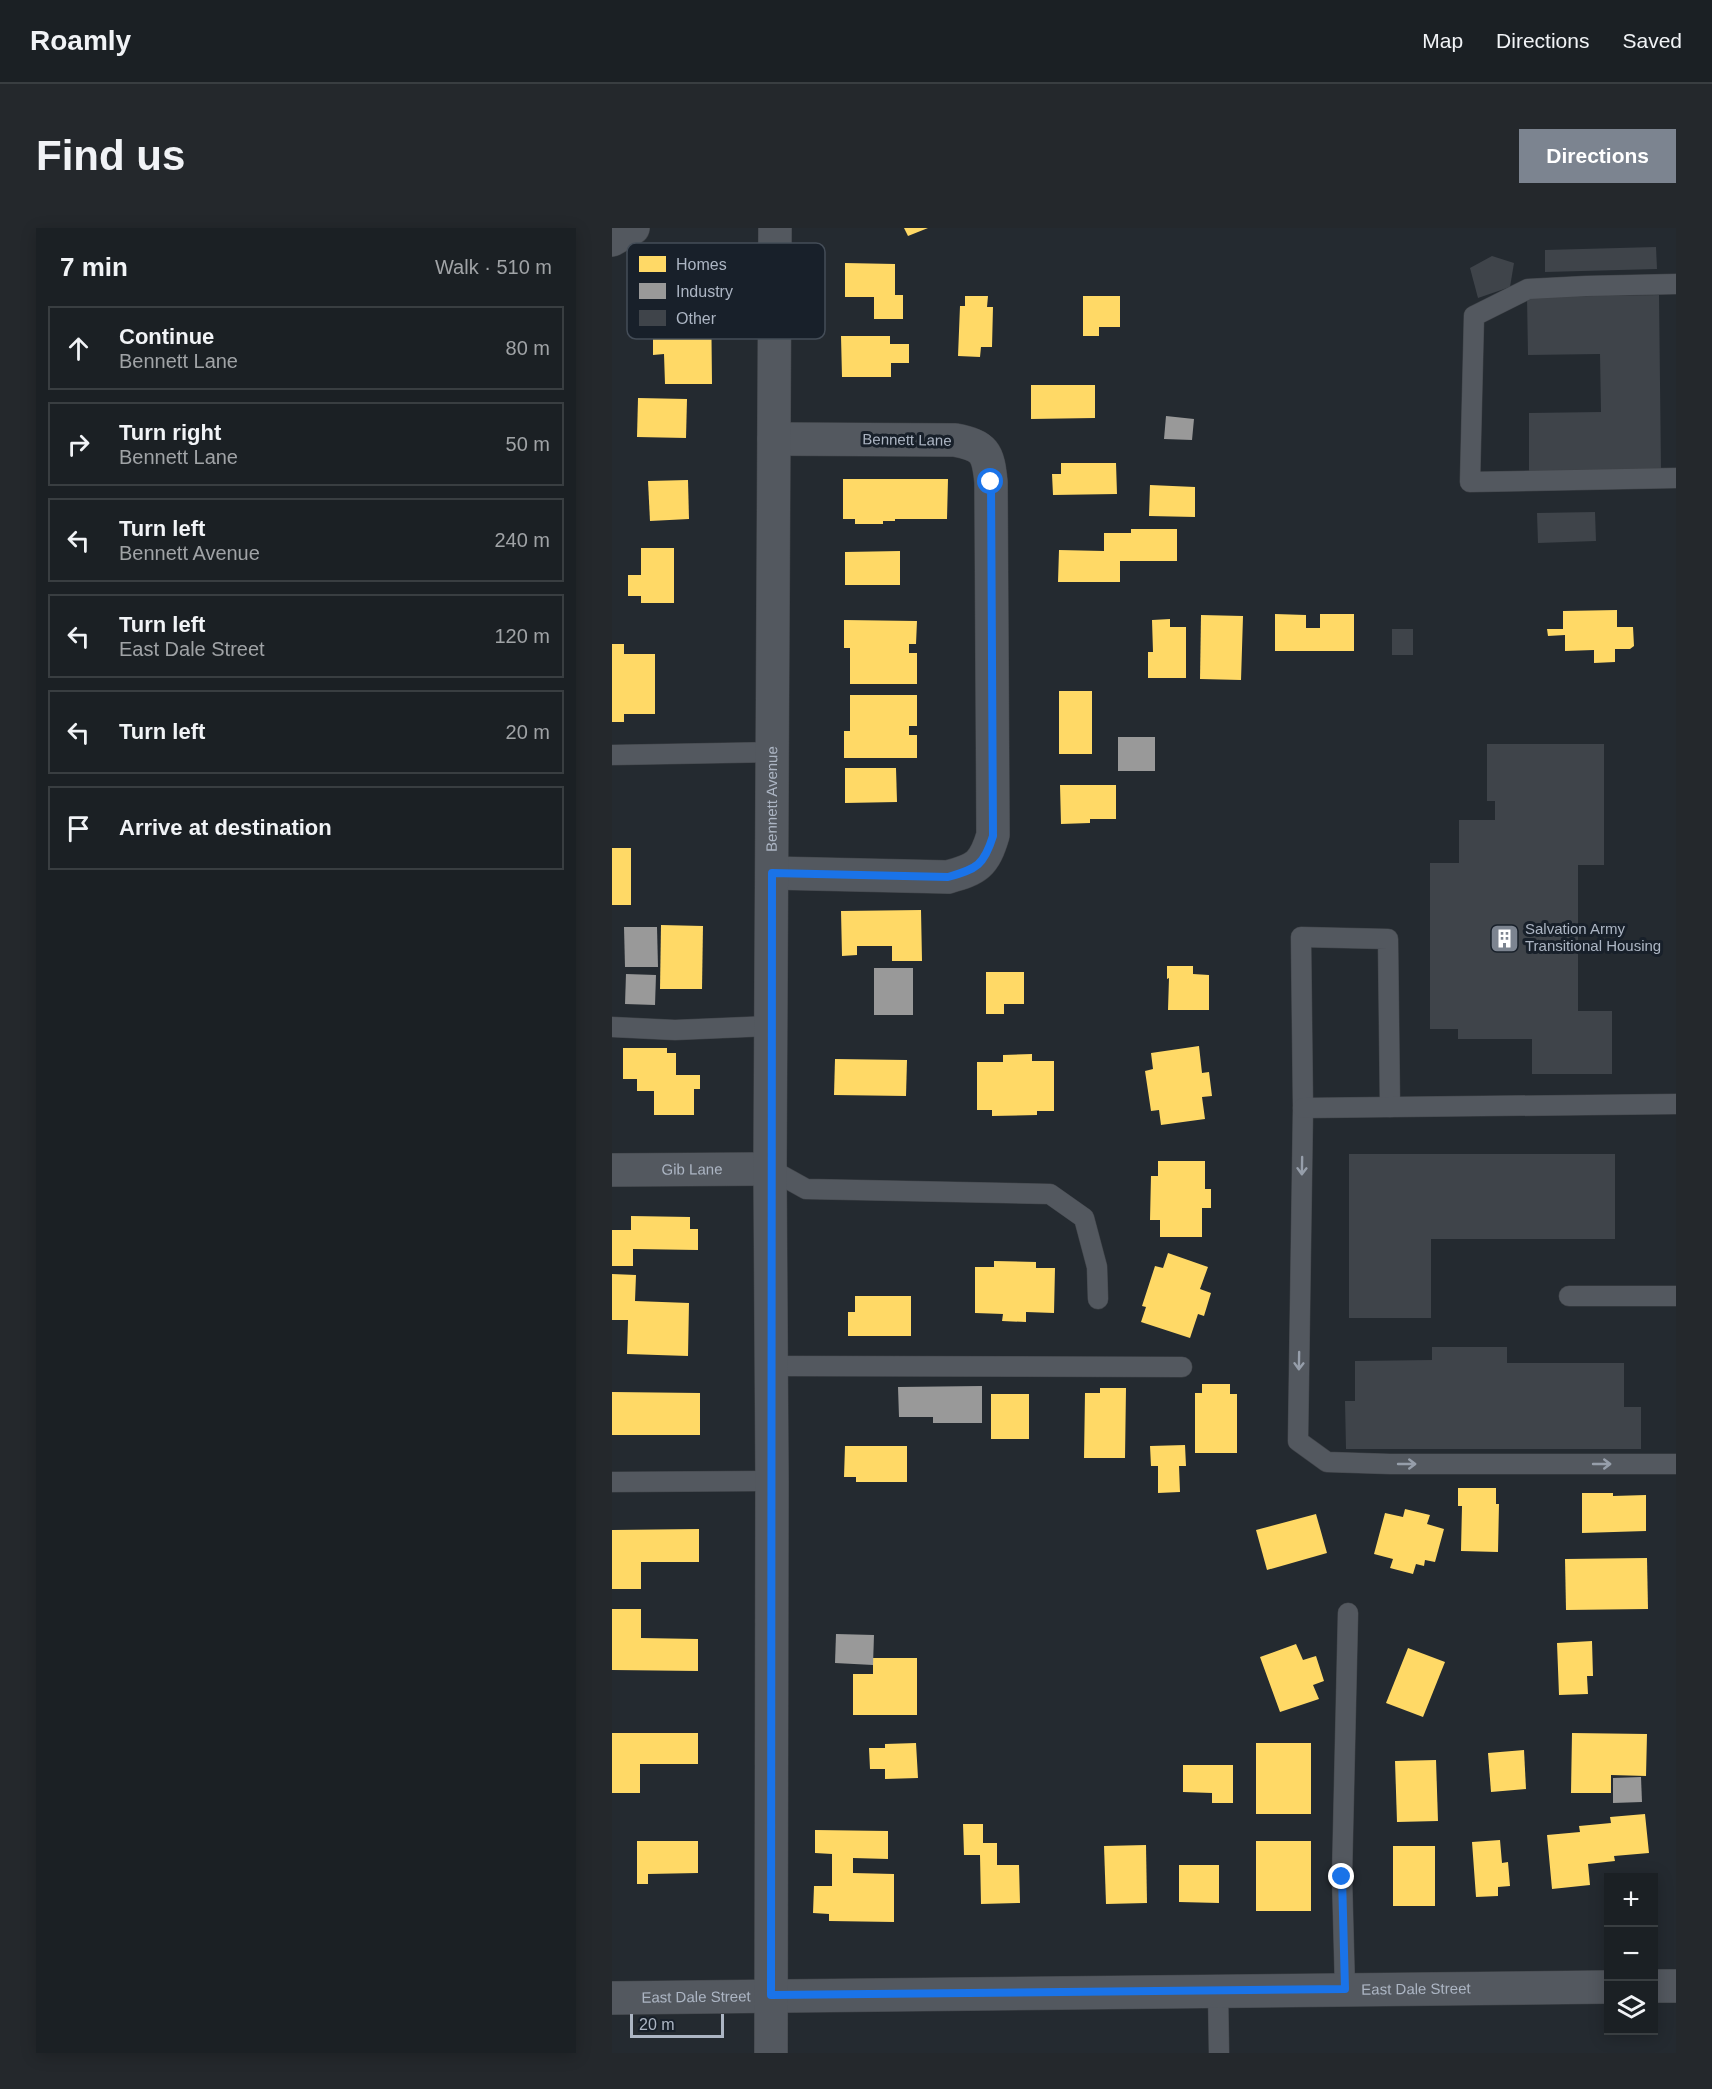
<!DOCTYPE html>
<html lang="en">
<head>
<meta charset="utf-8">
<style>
	:root { --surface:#1b2024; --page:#24282c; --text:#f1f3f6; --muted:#a0a3a6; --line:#393e41; --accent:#7c8490 }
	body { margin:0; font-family:Arial,sans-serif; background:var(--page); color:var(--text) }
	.controls { position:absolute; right:18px; bottom:18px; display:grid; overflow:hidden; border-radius:0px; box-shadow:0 3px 15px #0003 }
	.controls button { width:54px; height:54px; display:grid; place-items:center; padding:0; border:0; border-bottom:2px solid var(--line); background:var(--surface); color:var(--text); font:30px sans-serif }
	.scale { position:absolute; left:18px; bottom:15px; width:94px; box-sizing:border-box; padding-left:6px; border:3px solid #acb5c3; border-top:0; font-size:16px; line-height:21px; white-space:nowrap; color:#acb5c3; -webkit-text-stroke:4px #18202a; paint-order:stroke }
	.stop { position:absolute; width:18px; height:18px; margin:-14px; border:4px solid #1a73e8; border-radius:50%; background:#fff }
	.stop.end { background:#1a73e8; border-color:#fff; box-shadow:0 2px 6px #0008 }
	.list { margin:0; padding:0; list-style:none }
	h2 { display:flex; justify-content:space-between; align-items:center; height:78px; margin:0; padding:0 24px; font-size:26px }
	h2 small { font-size:20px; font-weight:400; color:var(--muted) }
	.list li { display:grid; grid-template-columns:39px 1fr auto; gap:18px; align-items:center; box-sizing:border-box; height:84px; margin:0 12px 12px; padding:0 12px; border:2px solid var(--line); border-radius:0px }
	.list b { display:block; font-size:22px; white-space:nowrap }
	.list p { margin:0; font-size:20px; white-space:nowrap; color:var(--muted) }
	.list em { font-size:20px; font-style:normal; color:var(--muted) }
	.icon { flex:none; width:33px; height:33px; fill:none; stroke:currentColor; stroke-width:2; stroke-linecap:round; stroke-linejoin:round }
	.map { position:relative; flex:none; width:1064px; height:1825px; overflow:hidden; border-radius:0px }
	header { display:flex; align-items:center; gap:36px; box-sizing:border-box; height:84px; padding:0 30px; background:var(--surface); border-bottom:2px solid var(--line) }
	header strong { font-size:28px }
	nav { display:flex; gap:33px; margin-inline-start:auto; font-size:21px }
	.intro { display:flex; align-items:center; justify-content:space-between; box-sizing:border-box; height:144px; padding:0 36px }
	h1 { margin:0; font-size:42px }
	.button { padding:15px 27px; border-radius:0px; background:var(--accent); color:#fff; font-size:21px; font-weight:700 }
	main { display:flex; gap:36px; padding:0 36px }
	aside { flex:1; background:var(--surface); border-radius:0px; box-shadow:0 3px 15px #0003 }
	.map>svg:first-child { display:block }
	.homes { fill:#ffd966 }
	.industry { fill:#999 }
	.building { fill:#3f444a }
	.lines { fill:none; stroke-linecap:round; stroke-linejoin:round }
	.service-casing { stroke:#404449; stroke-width:21 }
	.minor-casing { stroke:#404449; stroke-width:34 }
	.tertiary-casing { stroke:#404449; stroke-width:34 }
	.service { stroke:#53585f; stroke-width:20 }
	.minor { stroke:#53585f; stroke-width:33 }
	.tertiary { stroke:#53585f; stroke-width:33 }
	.oneway { stroke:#969eaa }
	.route { stroke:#1a73e8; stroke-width:8 }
	.labels { text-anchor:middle; stroke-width:6; stroke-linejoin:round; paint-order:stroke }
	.street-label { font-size:15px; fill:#acb5c3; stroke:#18202a }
	.poi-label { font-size:15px; fill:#acb5c3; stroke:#18202a; text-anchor:start }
	.key { fill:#18202a; stroke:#444d58; stroke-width:1.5 }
	.key-label { font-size:16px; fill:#acb5c3 }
</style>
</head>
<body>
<header>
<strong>Roamly</strong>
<nav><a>Map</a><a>Directions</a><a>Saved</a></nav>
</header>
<div class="intro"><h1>Find us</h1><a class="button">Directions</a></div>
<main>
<aside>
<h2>7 min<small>Walk · 510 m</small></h2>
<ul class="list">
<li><svg class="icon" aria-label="ahead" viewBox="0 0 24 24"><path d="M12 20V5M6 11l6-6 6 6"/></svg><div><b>Continue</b><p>Bennett Lane</p></div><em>80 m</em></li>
<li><svg class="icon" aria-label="right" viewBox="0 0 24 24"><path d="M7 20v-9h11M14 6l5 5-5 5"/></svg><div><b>Turn right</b><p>Bennett Lane</p></div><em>50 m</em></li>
<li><svg class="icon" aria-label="left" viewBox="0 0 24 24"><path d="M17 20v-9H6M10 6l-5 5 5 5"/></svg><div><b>Turn left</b><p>Bennett Avenue</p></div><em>240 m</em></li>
<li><svg class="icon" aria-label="left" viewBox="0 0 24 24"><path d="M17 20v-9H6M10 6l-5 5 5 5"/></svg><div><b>Turn left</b><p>East Dale Street</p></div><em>120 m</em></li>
<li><svg class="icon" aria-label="left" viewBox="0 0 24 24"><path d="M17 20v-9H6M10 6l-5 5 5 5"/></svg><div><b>Turn left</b></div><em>20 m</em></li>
<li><svg class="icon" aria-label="arrive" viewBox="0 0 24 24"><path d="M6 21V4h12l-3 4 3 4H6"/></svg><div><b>Arrive at destination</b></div></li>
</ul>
</aside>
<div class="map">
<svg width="1064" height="1825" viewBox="0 0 1064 1825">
	<rect width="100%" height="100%" fill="#242a30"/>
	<g class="homes">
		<path d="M292,0h24l-20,8z"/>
		<path d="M233,35l50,1v31h8v24h-29v-22h-29z"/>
		<path d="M53,64h46l1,92h-47l-1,-30 -11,1v-31l13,-1z"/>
		<path d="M353,68h23l-1,11h6l-1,40h-11l-1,10 -22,-1 2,-50h5z"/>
		<path d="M471,68h37v31h-21v9h-16z"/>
		<path d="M229,108h49v8h19v19h-18v14h-49z"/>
		<path d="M419,157h64v33l-64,1z"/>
		<path d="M26,170l49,1 -1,39 -49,-1z"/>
		<path d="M449,235h55l1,31 -64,1 -1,-21h9z"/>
		<path d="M231,251h105l-1,40h-52v2h-12v3h-28v-5h-12z"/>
		<path d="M76,252l1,39 -39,2 -2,-40z"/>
		<path d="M538,257l45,2v30l-46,-1z"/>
		<path d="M519,301h46v32h-57v21h-62l1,-32 45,1v-18h27z"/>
		<path d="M29,320h33v55h-33v-7h-13v-21h13z"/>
		<path d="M288,323v34h-55v-33z"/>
		<path d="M1005,382v17h16l1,19 -4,3h-15v13l-21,1v-13l-29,1v-16l-17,1 -1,-7h16v-18z"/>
		<path d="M663,386l31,1v13h14v-14h34v37h-79z"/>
		<path d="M589,387l42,1 -2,64 -41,-1z"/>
		<path d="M558,391v8h16v51h-38v-26h5l-1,-32z"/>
		<path d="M232,392l73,1 -1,23h-7v9h8v31h-67v-36h-6z"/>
		<path d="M0,416h12v10h31v60h-31v8h-12z"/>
		<rect x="447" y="463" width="33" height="63"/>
		<path d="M238,467h67v31h-8v9h8v23h-73v-27h6z"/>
		<path d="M233,540h51l1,34 -52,1z"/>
		<path d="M448,557h56v34h-26v4l-29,1z"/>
		<rect x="0" y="620" width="19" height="57"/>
		<path d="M309,682l1,51h-30v-15h-35v9l-15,1 -1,-45z"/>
		<path d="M49,697l42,1 -1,63h-42z"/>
		<path d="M555,738h26v8l16,1v35h-41l1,-32 -2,1z"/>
		<path d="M374,744h38v32h-20v10h-18z"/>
		<path d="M587,818l3,27 7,-1 3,24 -10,1 3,22 -44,6 -2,-15 -8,1 -6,-40 8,-2 -2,-16z"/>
		<path d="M11,820h44v5h9v22h24v14h-6v26h-40v-24h-17v-12h-14z"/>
		<path d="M420,826v7h22v50h-17v4l-45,1v-6h-15v-48h26v-7z"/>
		<path d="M223,831l72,1 -1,36 -72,-1z"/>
		<path d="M546,933h47v28h6v19h-9v29h-42v-17h-10l1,-44h7z"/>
		<path d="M19,988l59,1v12h8v21l-65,-1v17h-21v-36h19z"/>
		<path d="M556,1025l40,14 -8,22 11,4 -7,23 -6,-2 -8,24 -49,-16 5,-15 -4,-1 13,-40 8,2z"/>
		<path d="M382,1033l42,1v6h19l-1,45 -28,-1v10l-24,-1 1,-7 -28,-1v-46h19z"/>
		<path d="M0,1046l24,1 -1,26 54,2 -1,53 -61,-2 1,-34h-16z"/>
		<path d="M243,1068h56v40h-63v-24h7z"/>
		<path d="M590,1156h28v10h7v59h-42v-60h7z"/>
		<path d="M488,1160h26l-1,70h-41l1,-65h15z"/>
		<path d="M0,1164l88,1v42h-88z"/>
		<rect x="379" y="1166" width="38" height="45"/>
		<path d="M573,1217l1,21h-7l1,26 -22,1v-27h-7l-1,-20z"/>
		<path d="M233,1218h62v36h-51v-5h-12z"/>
		<path d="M846,1260h38v16h3l-1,48 -37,-1 1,-45h-4z"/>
		<path d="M970,1265h31v3l33,-1v36l-64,2z"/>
		<path d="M793,1281l25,6 -3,9 17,5 -9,33 -10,-2 -1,6 -8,-2 -3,10 -23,-6 3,-9 -19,-5 11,-41 18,4z"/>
		<path d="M704,1286l11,39 -60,17 -11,-40z"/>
		<path d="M87,1301v33h-58v27h-29v-59z"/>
		<path d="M1035,1330l1,51 -82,1 -1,-51z"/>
		<path d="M0,1381h29v29l57,1v32l-86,-1z"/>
		<path d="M980,1413l1,35h-6l1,18 -29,1 -2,-52z"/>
		<path d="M684,1416l7,16 13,-4 8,25 -11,4 6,14 -39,13 -20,-55z"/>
		<path d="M796,1420l37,14 -22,55 -37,-14z"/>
		<path d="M261,1430h44v57h-64v-41h20z"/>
		<path d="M0,1505h86v31h-58v29h-28z"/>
		<path d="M960,1505l75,1 -1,42 -35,-1v18h-40z"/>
		<path d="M304,1515l2,35 -33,1v-10h-15l-1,-21h16v-4z"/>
		<rect x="644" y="1515" width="55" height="71"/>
		<path d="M912,1522l2,39 -35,3 -3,-39z"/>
		<path d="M824,1532l2,61 -41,1 -2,-61z"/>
		<path d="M571,1537h50v38h-21v-10l-29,-1z"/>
		<path d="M1033,1586l4,39 -35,3 1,5 -27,3 2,21 -38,4 -5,-54 33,-3 -1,-6 32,-3 -1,-6z"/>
		<path d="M351,1596h20v19h14v22h22l1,38 -39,1 -1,-49h-16z"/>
		<path d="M203,1602l73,1v28l-35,-1v15l41,1v48l-65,-1v-7l-16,-1 1,-27h18v-32l-17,-1z"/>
		<path d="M888,1612l2,23 6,-1 2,24 -12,1v9l-22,1 -4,-55z"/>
		<path d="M25,1613h61v32l-50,1v10h-11z"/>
		<rect x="644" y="1613" width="55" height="70"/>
		<path d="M534,1617l1,58 -41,1 -2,-58z"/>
		<rect x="781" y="1618" width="42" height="60"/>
		<path d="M567,1637h40v38l-40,-1z"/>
	</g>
	<g class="industry">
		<path d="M554,188l28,3 -2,21 -28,-1z"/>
		<rect x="506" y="509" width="37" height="34"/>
		<path d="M12,699h33l1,40h-33z"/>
		<rect x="262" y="740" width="39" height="47"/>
		<path d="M14,746l30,1 -1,30 -30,-1z"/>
		<path d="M370,1158v37h-49v-6h-34l-1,-30z"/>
		<path d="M224,1406l38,1 -1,30 -38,-2z"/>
		<path d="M1029,1549l1,25 -29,1v-25z"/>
	</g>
	<g class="building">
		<path d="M1044,19l1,22 -112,3v-22z"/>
		<path d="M880,28l22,7 -4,24 -32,11 -8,-30z"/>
		<path d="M1047,67l2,175 -132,2v-59l72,-1 -1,-58 -72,1 -1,-58z"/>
		<path d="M983,284l1,29 -58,2 -1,-30z"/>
		<rect x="780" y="401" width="21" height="26"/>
		<path d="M875,516h117v121h-26v146h34v63h-80v-35h-74v-10h-28v-166h29v-43h36v-19h-8z"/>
		<path d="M737,926h266v85h-184v79h-82z"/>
		<path d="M820,1119h75v16h117v44h17v42h-295l-1,-48h10v-40l77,-1z"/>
	</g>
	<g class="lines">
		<defs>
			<g id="service">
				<path d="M1064,56l-90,2 -58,3 -54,27 -4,166 206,-4"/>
				<path d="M0,527l161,-3"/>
				<path d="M0,799l63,3 96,-4"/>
				<path d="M778,879l-2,-168 -87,-2 2,171 -5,333 29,21 63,2h286"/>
				<path d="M691,880l373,-4"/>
				<path d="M158,941l36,20 244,5 34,24 13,49 1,32"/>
				<path d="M957,1068h107"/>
				<path d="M159,1138l411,1"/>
				<path d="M0,1254l160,-1"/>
				<path d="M733,1761l-3,-112 6,-264"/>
				<path d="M606,1763l1,62"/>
			</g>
			<g id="minor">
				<path d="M160,645l176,4c29,-8 36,-12 45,-42l-2,-353c-3,-30 -6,-36 -36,-42l-181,-1"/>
				<path id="s1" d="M0,942l158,-1"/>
				<path d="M1042,1758h22"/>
				<path id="s2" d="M0,1770l996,-11"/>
				<path id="s3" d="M159,1825l1,-572 -2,-312 5,-941"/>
			</g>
			<path id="tertiary" d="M0,12l21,-12"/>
		</defs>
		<use href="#service" class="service-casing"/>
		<use href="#minor" class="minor-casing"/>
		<use href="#tertiary" class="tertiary-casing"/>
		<use href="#service" class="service"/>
		<use href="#minor" class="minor"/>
		<use href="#tertiary" class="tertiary"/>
	</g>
	<defs><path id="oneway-shaft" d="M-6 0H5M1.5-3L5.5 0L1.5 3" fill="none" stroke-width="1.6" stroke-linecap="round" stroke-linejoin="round" transform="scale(1.5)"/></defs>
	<g class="oneway">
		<use href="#oneway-shaft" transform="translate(690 938) rotate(91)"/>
		<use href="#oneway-shaft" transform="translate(687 1133) rotate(91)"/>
		<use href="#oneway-shaft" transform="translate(795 1236)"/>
		<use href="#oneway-shaft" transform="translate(990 1236)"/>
	</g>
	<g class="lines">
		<path class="route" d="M379,254l2,354c-9,29 -16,33 -45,41l-176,-4 -1,1122 574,-6 -3,-112"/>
	</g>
	<defs>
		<symbol id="building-square" viewBox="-11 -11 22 22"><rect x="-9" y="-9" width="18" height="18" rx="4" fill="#7c8490" stroke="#18202a"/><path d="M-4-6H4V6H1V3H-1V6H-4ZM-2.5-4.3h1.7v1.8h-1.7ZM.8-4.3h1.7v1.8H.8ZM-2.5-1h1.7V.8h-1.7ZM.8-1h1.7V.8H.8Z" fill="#fff"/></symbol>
	</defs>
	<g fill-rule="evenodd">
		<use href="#building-square" x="876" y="694" width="33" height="33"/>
	</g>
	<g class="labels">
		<g class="street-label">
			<text transform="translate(295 212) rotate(1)" y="5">Bennett Lane</text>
			<text dy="5" stroke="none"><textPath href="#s3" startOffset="1254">Bennett Avenue</textPath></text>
			<text dy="5" stroke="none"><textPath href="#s1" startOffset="80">Gib Lane</textPath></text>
			<text dy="5" stroke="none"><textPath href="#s2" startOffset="804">East Dale Street</textPath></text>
			<text dy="5" stroke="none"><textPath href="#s2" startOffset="84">East Dale Street</textPath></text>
		</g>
		<g class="poi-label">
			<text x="913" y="706">Salvation Army<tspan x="913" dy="17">Transitional Housing</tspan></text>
		</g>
	</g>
	<rect x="15" y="15" width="198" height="96" rx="9" class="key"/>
	<rect x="27" y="28" width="27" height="16" fill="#ffd966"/>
	<rect x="27" y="55" width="27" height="16" fill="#999"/>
	<rect x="27" y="82" width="27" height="16" fill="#3f444a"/>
	<g class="key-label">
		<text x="64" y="42">Homes</text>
		<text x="64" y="69">Industry</text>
		<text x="64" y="96">Other</text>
	</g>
</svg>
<div class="controls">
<button>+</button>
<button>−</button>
<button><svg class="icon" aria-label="layers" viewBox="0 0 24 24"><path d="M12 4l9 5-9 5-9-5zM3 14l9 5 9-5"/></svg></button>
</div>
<div class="scale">20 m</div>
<div class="stop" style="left:379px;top:254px"></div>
<div class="stop end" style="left:730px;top:1649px"></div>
</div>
</main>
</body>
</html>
